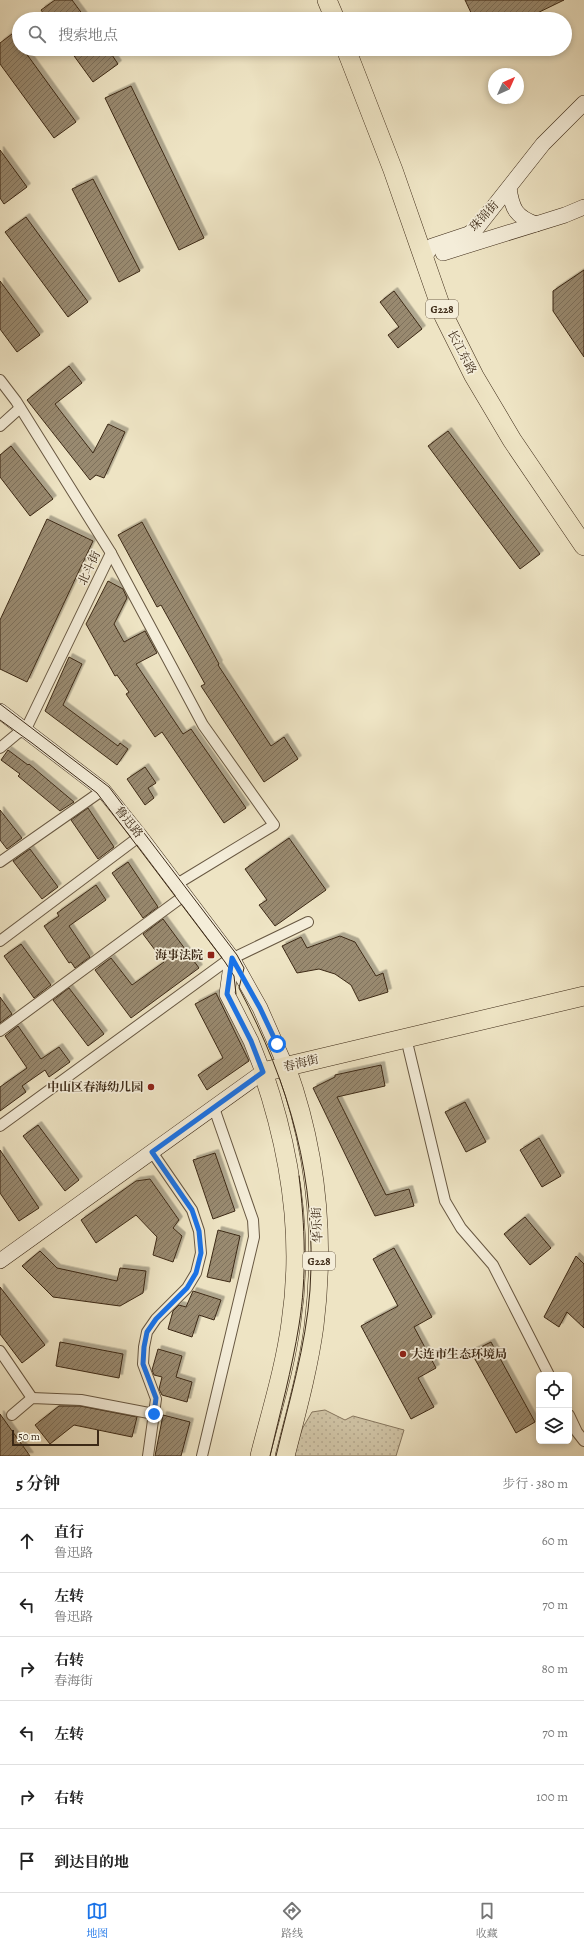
<!DOCTYPE html>
<html lang="zh">
<head>
<meta charset="utf-8">
<style>
	:root { --surface:#fff; --page:#f2f2f2; --text:#222; --muted:#767676; --line:#e0e0e0; --accent:#1a73e8 }
	body { margin:0; font-family:Alegreya,"Noto Serif SC",serif; background:var(--page); color:var(--text) }
	.controls { position:absolute; right:12px; bottom:12px; display:grid; overflow:hidden; border-radius:6px; box-shadow:0 2px 6px #0003 }
	.controls button { width:36px; height:36px; display:grid; place-items:center; padding:0; border:0; border-bottom:1px solid var(--line); background:var(--surface); color:var(--text); font:20px sans-serif }
	.compass { position:absolute; left:488px; top:68px; width:36px; height:36px; border-radius:50%; background:var(--surface); box-shadow:0 2px 6px #0003; rotate:45deg }
	.scale { position:absolute; left:12px; bottom:10px; width:87px; box-sizing:border-box; padding-left:4px; border:2px solid #3c2916; border-top:0; font-size:11px; line-height:14px; white-space:nowrap; color:#3c2916; -webkit-text-stroke:3px #f4edd9; paint-order:stroke }
	.stop { position:absolute; width:12px; height:12px; margin:-9px; border:3px solid #1a73e8; border-radius:50%; background:#fff }
	.stop.end { background:#1a73e8; border-color:#fff; box-shadow:0 1px 4px #0008 }
	.list { margin:0; padding:0; list-style:none }
	h2 { display:flex; justify-content:space-between; align-items:center; height:52px; margin:0; padding:0 16px; font-size:17px }
	h2 small { font-size:13px; font-weight:400; color:var(--muted) }
	.list li { display:grid; grid-template-columns:26px 1fr auto; gap:12px; align-items:center; box-sizing:border-box; height:64px; padding:0 16px; border-top:1px solid var(--line) }
	.list b { display:block; font-size:15px; white-space:nowrap }
	.list p { margin:0; font-size:13px; white-space:nowrap; color:var(--muted) }
	.list em { font-size:13px; font-style:normal; color:var(--muted) }
	.icon { flex:none; width:22px; height:22px; fill:none; stroke:currentColor; stroke-width:2; stroke-linecap:round; stroke-linejoin:round }
	.map { position:relative; flex:none; width:584px; height:1456px; overflow:hidden }
	.search { position:absolute; background:var(--surface); box-shadow:0 2px 6px #0003; left:12px; right:12px; top:12px; height:44px; display:flex; align-items:center; gap:10px; box-sizing:border-box; padding:0 14px; border-radius:22px; color:var(--muted); font-size:15px }
	.sheet { height:436px; background:var(--surface) }
	nav { display:flex; justify-content:space-around; align-items:center; box-sizing:border-box; height:56px; border-top:1px solid var(--line); background:var(--surface); font-size:11px; color:var(--muted) }
	nav a { display:grid; justify-items:center; gap:2px }
	nav .on { color:var(--accent) }
	.map>svg:first-child { display:block }
	.park { fill:url(#park-dots); stroke:#86765e }
	.building { fill:url(#building-hatch); stroke:#3c2916; filter:url(#shadow) }
	.lines { fill:none; stroke-linecap:round; stroke-linejoin:round }
	.street-casing { stroke:#685842; stroke-width:12 }
	.secondary-casing { stroke:#3c2916; stroke-width:16 }
	.highway-casing { stroke:#3c2916; stroke-width:20 }
	.street { stroke:#f4edd9; stroke-width:10 }
	.secondary { stroke:#f4edd9; stroke-width:15 }
	.highway { stroke:#eee4c4; stroke-width:19 }
	.tram { stroke:#3c2916; stroke-width:1 }
	.route { stroke:#1a73e8; stroke-width:5 }
	.poi-dot { fill:#8f2418; stroke:#f4edd9; stroke-width:1.5 }
	.labels { text-anchor:middle; stroke-width:3.5; stroke-linejoin:round; paint-order:stroke }
	.shield { fill:#f4edd9; stroke:#736450; stroke-width:1 }
	.shield-label { font-size:11px; font-weight:bold; fill:#3c2916 }
	.street-label { font-size:12px; fill:#3c2916; stroke:#f4edd9 }
	.poi-label { font-size:12px; font-weight:bold; fill:#3c2916; stroke:#f4edd9; text-anchor:end }
</style>
</head>
<body>
<div class="map">
<svg width="584" height="1456" viewBox="0 0 584 1456">
	<defs>
		<pattern id="park-dots" width="8" height="8" patternUnits="userSpaceOnUse"><rect width="8" height="8" fill="#d0c4a6"/><path d="M2 2h.1M6 6h.1" fill="none" stroke="#b4a88e" stroke-width="1.8" stroke-linecap="round"/></pattern>
		<pattern id="building-hatch" width="6" height="6" patternUnits="userSpaceOnUse"><rect width="6" height="6" fill="#998a70"/><path d="M-1 1l2-2M0 6l6-6M5 7l2-2" fill="none" stroke="#7e715b"/></pattern>
		<filter id="shadow"><feDropShadow dx="3.5" dy="-3.5" stdDeviation="0" flood-color="#0004"/></filter>
	</defs>
	<rect width="100%" height="100%" fill="#eee4c4"/>
	<filter id="stains"><feTurbulence type="fractalNoise" baseFrequency=".005" numOctaves="4"/><feColorMatrix values="0 0 0 0 .2 0 0 0 0 .09 0 0 0 0 .02 0 0 0 .5 -.17"/></filter>
	<radialGradient id="worn" r=".72"><stop offset=".6" stop-color="#630" stop-opacity="0"/><stop offset="1" stop-color="#630" stop-opacity=".3"/></radialGradient>
	<path class="park" d="M325,1410l20,10 8,-4 51,14 -8,26h-102l8,-27 10,-17z"/>
	<g class="building">
		<path d="M55,0h17l14,19h-39l-6,-9z"/>
		<path d="M465,0h99l-39,19h-51z"/>
		<path d="M12,34l7,10v5h4l53,73 -22,16 -54,-74v-21z"/>
		<path d="M69,49h39l10,15 -25,18z"/>
		<path d="M131,86l73,152 -25,12 -74,-152z"/>
		<path d="M0,150l27,37 -23,17 -4,-6z"/>
		<path d="M93,179l47,92 -21,11 -47,-93z"/>
		<path d="M26,217l62,85 -20,15 -63,-85z"/>
		<path d="M584,270v87l-31,-46v-20z"/>
		<path d="M0,281l40,54 -23,17 -17,-23z"/>
		<path d="M394,291l28,38 -24,19 -10,-13 11,-8 -19,-25z"/>
		<path d="M69,366l13,17 -27,21 38,49 15,-29 17,8 -21,46 -8,-3 -6,5 -63,-80z"/>
		<path d="M448,431l92,123 -20,15 -92,-123z"/>
		<path d="M11,446l42,53 -23,17 -30,-39v-22z"/>
		<path d="M47,519l46,22 -66,141 -27,-13v-49z"/>
		<path d="M142,522l77,142 -1,1 53,81 13,-9 14,22 -34,23 -63,-96 4,-2 -44,-79 -4,2 -39,-72z"/>
		<path d="M108,581l15,8 4,9 -13,26 10,18 21,-11 12,22 -21,11 47,70 8,-5 55,79 -22,15 -62,-91 -7,5 -29,-43 3,-2 -12,-17 -2,1 -29,-52z"/>
		<path d="M69,657l13,7 -19,41 55,41 2,-3 8,6 -11,16 -72,-54z"/>
		<path d="M8,750l20,15 1,-1 45,38 -14,9 -42,-35 2,-2 -19,-14z"/>
		<path d="M145,767l11,16 -8,5 6,10 -9,7 -18,-26z"/>
		<path d="M88,808l26,39 -16,12 -27,-39z"/>
		<path d="M0,810l22,28 -15,11 -7,-9z"/>
		<path d="M289,838l37,52 -51,36 -16,-21 8,-5 -22,-31z"/>
		<path d="M30,849l28,38 -16,12 -29,-38z"/>
		<path d="M128,862l30,45 -15,11 -31,-45z"/>
		<path d="M96,885l10,15 -37,26 21,31 -15,11 -4,-6 -2,1 -25,-37 15,-10 -2,-3z"/>
		<path d="M163,919l36,49 -68,50 -36,-48 16,-12 21,27 32,-23 -21,-28z"/>
		<path d="M340,936l15,6 21,34 7,-3 5,19 -29,9 -8,-16 -16,-11 -16,-5 -22,4 -15,-27 19,-9 6,11z"/>
		<path d="M21,944l30,41 -17,13 -30,-42z"/>
		<path d="M69,988l35,46 -16,12 -35,-46z"/>
		<path d="M216,993l33,68 -42,29 -9,-15 25,-17 -28,-54z"/>
		<path d="M0,997l12,17 -12,9z"/>
		<path d="M18,1026l23,33 18,-12 11,15 -21,15 -4,-7 -23,16 4,6 -26,19v-24l27,-19 -22,-32z"/>
		<path d="M381,1065l4,21 -48,11 49,98 23,-6 5,17 -39,10 -62,-128 22,-11v-2z"/>
		<path d="M465,1102l21,40 -20,10 -21,-40z"/>
		<path d="M38,1125l41,55 -14,11 -42,-55z"/>
		<path d="M539,1138l22,38 -19,11 -22,-37z"/>
		<path d="M0,1150l39,58 -20,13 -19,-28z"/>
		<path d="M215,1153l20,58 -22,8 -20,-59z"/>
		<path d="M150,1179l29,41 -6,8 9,8 -9,26 -20,-7 4,-18 -21,-22 -40,28 -15,-23 55,-39z"/>
		<path d="M525,1217l26,31 -21,17 -26,-31z"/>
		<path d="M218,1230l22,6 -10,46 -23,-5z"/>
		<path d="M394,1248l38,69 -18,10 22,41 -18,10 16,29 -23,12 -50,-93 37,-20 -25,-47z"/>
		<path d="M40,1251l17,17 60,13 3,-13 26,3 -3,22 -23,13 -67,-9 -31,-31z"/>
		<path d="M576,1256l8,8v64l-17,-16 -8,15 -15,-10z"/>
		<path d="M0,1287l45,58 -23,18 -22,-29z"/>
		<path d="M193,1291l28,9 -7,20 -15,-5 -7,22 -24,-8 5,-18 6,-6 7,2z"/>
		<path d="M60,1342l63,12 -4,24 -63,-12z"/>
		<path d="M491,1342l44,80 -19,11 -45,-81z"/>
		<path d="M158,1349l24,7 -6,21 16,5 -5,20 -25,-7 -3,-6 3,-12 -8,-2 -2,-5z"/>
		<path d="M59,1406h21l57,11 -5,20 -58,-12 -24,19 -15,-19z"/>
		<path d="M0,1414l30,42h-30z"/>
		<path d="M163,1415l27,7 -9,34h-26z"/>
	</g>
	<g class="lines">
		<defs>
			<g id="street">
				<path d="M0,380l16,21 95,152 92,172 71,100 -97,59"/>
				<path d="M0,426l20,-18"/>
				<path d="M0,748l18,-15 7,-2 86,-178"/>
				<path d="M0,862l103,-72"/>
				<path d="M0,941l140,-105"/>
				<path d="M0,1031l185,-136"/>
				<path d="M406,1038l39,163 16,27 32,37 56,110"/>
				<path d="M0,1126l225,-164 83,-40"/>
				<path d="M0,1351l32,47"/>
				<path d="M12,1415l20,-17 49,2 73,14"/>
				<path d="M569,1415l8,17 7,9"/>
				<path d="M148,1456l8,-57 -13,-35 1,-17 3,-15 9,-13 31,-31 9,-15 5,-20 -2,-22 -7,-21 -40,-58"/>
				<path d="M202,1456l52,-219 -1,-17 -39,-112"/>
			</g>
			<g id="secondary">
				<path d="M509,188c3,21 7,29 27,36"/>
				<path d="M443,253l122,-38 19,-8"/>
				<path d="M423,259l9,-13 36,-12 8,-5 67,-85 41,-41"/>
				<path d="M0,711l103,79 37,46 92,122 28,50 26,59"/>
				<path d="M0,1261l263,-189 -12,-31 -24,-47 5,-36"/>
			</g>
			<g id="highway">
				<path d="M327,0l8,19"/>
				<path d="M346,49l47,121 51,146 30,60 38,64 72,106"/>
				<path d="M260,1456c11,-44 25,-88 31,-133 13,-86 0,-169 -28,-251l321,-76"/>
				<path d="M285,1456c11,-43 23,-86 29,-130 11,-88 2,-176 -28,-259"/>
			</g>
		</defs>
		<use href="#street" class="street-casing"/>
		<use href="#secondary" class="secondary-casing"/>
		<use href="#highway" class="highway-casing"/>
		<use href="#street" class="street"/>
		<use href="#secondary" class="secondary"/>
		<use href="#highway" class="highway"/>
		<g class="tram">
			<path d="M0,704l109,83 128,168 7,13 -5,20c51,97 78,191 71,302 -4,56 -21,111 -34,166"/>
			<path d="M0,720l32,23 65,50 128,169 9,14 2,18"/>
			<path d="M270,1456c10,-43 22,-87 29,-131 8,-49 6,-100 0,-149"/>
		</g>
	</g>
	<g class="lines">
		<path class="route" d="M154,1414l2,-16 -13,-34 1,-17 3,-15 9,-13 31,-31 9,-15 5,-20 -2,-22 -7,-21 -40,-58 111,-80 -12,-31 -24,-47 5,-36 28,50 17,36"/>
	</g>
	<g class="poi-dot">
		<rect x="207" y="951" width="8" height="8" rx="2"/>
		<circle cx="151" cy="1087" r="4"/>
		<circle cx="403" cy="1354" r="4"/>
	</g>
	<g class="labels">
		<g class="shield">
			<rect x="426" y="300" width="32" height="18" rx="3"/>
			<rect x="303" y="1252" width="32" height="18" rx="3"/>
		</g>
		<g class="shield-label">
			<text x="442" y="313">G228</text>
			<text x="319" y="1265">G228</text>
		</g>
		<g class="street-label">
			<text transform="translate(484 216) rotate(-47)" y="4">珠锦街</text>
			<text transform="translate(462 352) rotate(63)" y="4">长江东路</text>
			<text transform="translate(89 568) rotate(-65)" y="4">北斗街</text>
			<text transform="translate(129 822) rotate(51)" y="4">鲁迅路</text>
			<text transform="translate(301 1063) rotate(-14)" y="4">春海街</text>
			<text transform="translate(317 1225) rotate(-93)" y="4">华乐街</text>
		</g>
		<g class="poi-label">
			<text x="203" y="959">海事法院</text>
			<text x="143" y="1091">中山区春海幼儿园</text>
			<text x="411" y="1358" text-anchor="start">大连市生态环境局</text>
		</g>
	</g>
	<rect width="100%" height="100%" filter="url(#stains)"/>
	<rect width="100%" height="100%" fill="url(#worn)"/>
</svg>
<div class="controls">
<button><svg class="icon" aria-label="locate" viewBox="0 0 24 24"><circle cx="12" cy="12" r="6"/><path d="M12 2v4M12 18v4M2 12h4M18 12h4"/></svg></button>
<button><svg class="icon" aria-label="layers" viewBox="0 0 24 24"><path d="M12 4l9 5-9 5-9-5zM3 14l9 5 9-5"/></svg></button>
</div>
<svg class="compass" viewBox="-18 -18 36 36"><path d="M0-13l5 13h-10z" fill="#e53935"/><path d="M0 13l5-13h-10z" fill="#767676"/></svg>
<div class="scale">50 m</div>
<div class="stop" style="left:277px;top:1044px"></div>
<div class="stop end" style="left:154px;top:1414px"></div>
<div class="search"><svg class="icon" aria-label="search" viewBox="0 0 24 24"><circle cx="10" cy="10" r="6"/><path d="M15 15l6 6"/></svg>搜索地点</div>
</div>
<section class="sheet">
<h2>5 分钟<small>步行 · 380 m</small></h2>
<ul class="list">
<li><svg class="icon" aria-label="ahead" viewBox="0 0 24 24"><path d="M12 20V5M6 11l6-6 6 6"/></svg><div><b>直行</b><p>鲁迅路</p></div><em>60 m</em></li>
<li><svg class="icon" aria-label="left" viewBox="0 0 24 24"><path d="M17 20v-9H6M10 6l-5 5 5 5"/></svg><div><b>左转</b><p>鲁迅路</p></div><em>70 m</em></li>
<li><svg class="icon" aria-label="right" viewBox="0 0 24 24"><path d="M7 20v-9h11M14 6l5 5-5 5"/></svg><div><b>右转</b><p>春海街</p></div><em>80 m</em></li>
<li><svg class="icon" aria-label="left" viewBox="0 0 24 24"><path d="M17 20v-9H6M10 6l-5 5 5 5"/></svg><div><b>左转</b></div><em>70 m</em></li>
<li><svg class="icon" aria-label="right" viewBox="0 0 24 24"><path d="M7 20v-9h11M14 6l5 5-5 5"/></svg><div><b>右转</b></div><em>100 m</em></li>
<li><svg class="icon" aria-label="arrive" viewBox="0 0 24 24"><path d="M6 21V4h12l-3 4 3 4H6"/></svg><div><b>到达目的地</b></div></li>
</ul>
</section>
<nav>
<a class="on"><svg class="icon" aria-label="map" viewBox="0 0 24 24"><path d="M3 6l6-2 6 2 6-2v14l-6 2-6-2-6 2zM9 4v14M15 6v14"/></svg>地图</a>
<a><svg class="icon" aria-label="directions" viewBox="0 0 24 24"><path d="M12 3l9 9-9 9-9-9zM9 14v-3h6M13 9l2 2-2 2"/></svg>路线</a>
<a><svg class="icon" aria-label="saved" viewBox="0 0 24 24"><path d="M7 4h10v16l-5-4-5 4z"/></svg>收藏</a>
</nav>
</body>
</html>
